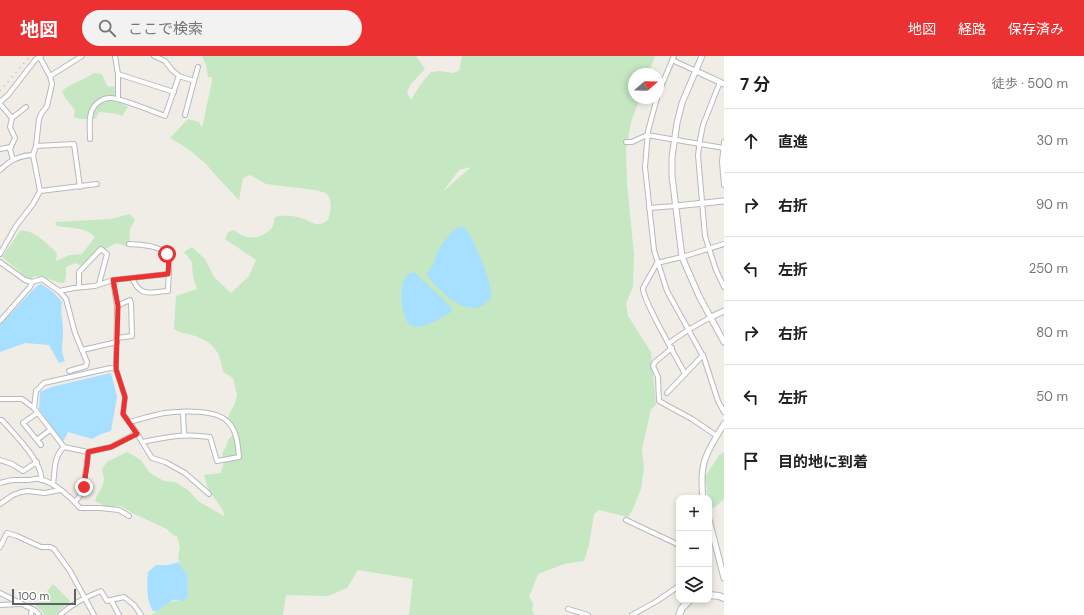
<!DOCTYPE html>
<html lang="ja">
<head>
<meta charset="utf-8">
<style>
	:root { --surface:#fff; --page:#f2f2f2; --text:#202124; --muted:#757577; --line:#e0e0e0; --accent:#eb3131 }
	body { margin:0; font-family:"DM Sans","Noto Sans JP",sans-serif; background:var(--page); color:var(--text) }
	.controls { position:absolute; right:12px; bottom:12px; display:grid; overflow:hidden; border-radius:8px; box-shadow:0 2px 6px #0003 }
	.controls button { width:36px; height:36px; display:grid; place-items:center; padding:0; border:0; border-bottom:1px solid var(--line); background:var(--surface); color:var(--text); font:20px sans-serif }
	.compass { position:absolute; left:628px; top:12px; width:36px; height:36px; border-radius:50%; background:var(--surface); box-shadow:0 2px 6px #0003; rotate:70deg }
	.scale { position:absolute; left:12px; bottom:10px; width:64px; box-sizing:border-box; padding-left:4px; border:2px solid #5d6266; border-top:0; font-size:11px; line-height:14px; white-space:nowrap; color:#5d6266; -webkit-text-stroke:3px #fff; paint-order:stroke }
	.stop { position:absolute; width:12px; height:12px; margin:-9px; border:3px solid #eb3131; border-radius:50%; background:#fff }
	.stop.end { background:#eb3131; border-color:#fff; box-shadow:0 1px 4px #0008 }
	.list { margin:0; padding:0; list-style:none }
	h2 { display:flex; justify-content:space-between; align-items:center; height:52px; margin:0; padding:0 16px; font-size:17px }
	h2 small { font-size:13px; font-weight:400; color:var(--muted) }
	.list li { display:grid; grid-template-columns:26px 1fr auto; gap:12px; align-items:center; box-sizing:border-box; height:64px; padding:0 16px; border-top:1px solid var(--line) }
	.list b { display:block; font-size:15px; white-space:nowrap }
	.list em { font-size:13px; font-style:normal; color:var(--muted) }
	.icon { flex:none; width:22px; height:22px; fill:none; stroke:currentColor; stroke-width:2; stroke-linecap:round; stroke-linejoin:round }
	.map { position:relative; flex:none; width:724px; height:559px; overflow:hidden }
	header { display:flex; align-items:center; gap:24px; box-sizing:border-box; height:56px; padding:0 20px; background:var(--accent); color:#fff }
	header strong { font-size:19px }
	nav { display:flex; gap:22px; margin-inline-start:auto; font-size:14px }
	.search { width:280px; height:36px; background:var(--page); display:flex; align-items:center; gap:10px; box-sizing:border-box; padding:0 14px; border-radius:22px; color:var(--muted); font-size:15px }
	main { display:flex }
	aside { flex:1; background:var(--surface) }
	.map>svg:first-child { display:block }
	.green { fill:#c5e7c2; fill-rule:evenodd }
	.water { fill:#a6dfff }
	.lines { fill:none; stroke-linecap:round; stroke-linejoin:round }
	.minor-casing { stroke:#b6b9bc; stroke-width:6 }
	.tertiary-casing { stroke:#b6b9bc; stroke-width:7 }
	.secondary-casing { stroke:#b7bbbf; stroke-width:8 }
	.minor { stroke:#fff; stroke-width:4 }
	.tertiary { stroke:#fff; stroke-width:5 }
	.secondary { stroke:#fff; stroke-width:6 }
	.rail { stroke:#b4b5b6; stroke-width:1.5; stroke-dasharray:1 5; stroke-linecap:butt }
	.route { stroke:#eb3131; stroke-width:5 }
</style>
</head>
<body>
<header>
<strong>地図</strong>
<div class="search"><svg class="icon" aria-label="search" viewBox="0 0 24 24"><circle cx="10" cy="10" r="6"/><path d="M15 15l6 6"/></svg>ここで検索</div>
<nav><a>地図</a><a>経路</a><a>保存済み</a></nav>
</header>
<main>
<div class="map">
<svg width="724" height="559" viewBox="0 0 724 559">
	<rect width="100%" height="100%" fill="#f0ede6"/>
	<g class="green">
		<path d="M202,0h214l9,13 -15,16 -3,8 4,7 9,-15 11,-13 9,-1 12,2 7,-2 3,-15h193l-7,18h-5l-1,-2 -1,2h-7v24h6l-9,24 -5,28 1,33 7,72 -1,31 -7,18 2,12 23,36 5,53 -5,4 -9,40 2,19 -3,21 -9,22 -4,6 -29,-7 -5,4 -5,31 -5,16 -20,3 -26,10 -9,23 4,6 -1,7 2,5h-125l4,-36 -55,-9 -11,18 -19,8 -42,-1 -3,20h-131c12,-10 17,-15 32,-14l4,-4 -1,-22 -6,-9 -3,-8 2,-11 -3,-11 -4,-1 -6,-6 -33,-15 -13,-8 -14,1 -12,-6c2,-8 9,-14 9,-22 0,-3 -2,-7 -2,-10l5,-7 20,-10 14,8 9,13 14,8 11,1 13,8 10,11 26,15 -1,-6 -15,-21 -4,-14 17,-2 3,-11 -2,-9 4,-6 2,-7 8,-9 -8,-14 7,-14 2,-8 -4,-17 -10,-6c-3,-22 -10,-30 -31,-37 -7,-2 -12,-2 -18,-6l2,-33 21,-7 -4,-12 -1,-15 -8,-10 8,-5 13,12 9,18 17,16 18,-17 7,-16 -31,-21 3,-7 6,-2c10,9 21,10 32,3 2,-2 6,-4 7,-7 1,-2 1,-7 2,-9 8,-2 15,-1 23,0 11,2 18,13 30,3 3,-10 5,-19 -2,-27l-11,-3 -49,-6 -16,-9 -7,3 -4,22 -21,-22 -12,-14 -19,-16 -17,-10 18,-19 11,3 3,6 10,-47v-4h-4l-2,-12zM471,111l-26,23h-1l15,-20z"/>
		<path d="M94,17l8,1 4,10 3,3 5,-1c1,11 4,16 14,21l-6,9c-7,-4 -15,-3 -23,-4l-4,7h-15l-6,-2 1,-7 -10,-12 -3,-7c9,-8 22,-11 32,-18z"/>
		<path d="M130,158l5,6 -5,9 -1,18 -13,-4 -23,13 -3,7 -9,3 -6,-3 -9,4v10l-2,6c-11,-1 -19,-7 -30,-7l-4,4 -28,-23 18,-26c14,-2 27,13 37,22l-1,8 14,-6 12,-1 13,-17c-9,-10 -26,-9 -38,-11l-2,-4 56,-3z"/>
		<path d="M724,396v47l-10,9 -5,-4 -4,-27 14,-22z"/>
		<path d="M53,528l17,17 -15,14h-11l-2,-4 -6,-5z"/>
	</g>
	<g class="water">
		<path d="M459,171h5c10,11 29,56 27,72 -4,4 -11,8 -17,9 -15,1 -40,-21 -47,-34l8,-13 1,-6 4,-8 12,-15z"/>
		<path d="M414,216l38,36v3c-8,6 -31,19 -40,15 -11,-4 -14,-41 -6,-49 2,-3 5,-4 8,-5z"/>
		<path d="M41,228l12,8 9,10c-2,10 1,20 1,30 0,11 -3,18 2,29l-6,2 -10,-18 -24,-2 -25,9v-27l37,-39z"/>
		<path d="M111,317l6,24 -6,34 -10,3 -9,5 -24,-7 -5,10 -24,-33 1,-17 11,-5z"/>
		<path d="M179,506l2,4 6,9 1,22 -4,4 -11,-1 -16,11h-4c-7,-10 -6,-26 -5,-39l8,-7h12z"/>
	</g>
	<g class="lines">
		<defs>
			<g id="minor">
				<path d="M115,0l3,18v25"/>
				<path d="M672,4l24,11"/>
				<path d="M118,18l56,18"/>
				<path d="M50,20l32,-20"/>
				<path d="M179,20l15,5 -9,34"/>
				<path d="M194,25l4,-14"/>
				<path d="M720,26l-17,43 -3,15 -2,15 7,81 11,34 8,17"/>
				<path d="M658,38l16,-38"/>
				<path d="M657,42l-9,33 -3,36 9,83 13,41 37,67 14,43 6,11"/>
				<path d="M0,46l8,-7 28,-36 5,-3"/>
				<path d="M0,48l12,14 -2,9 5,11 -5,11 3,11"/>
				<path d="M12,62l14,-11"/>
				<path d="M90,83c0,-10 -2,-23 3,-31 3,-5 10,-10 16,-10 8,-1 46,14 56,18l14,-40 -7,-6 -7,-9 -11,-5"/>
				<path d="M626,86h6l15,-7 77,13"/>
				<path d="M724,86l-2,20 2,23"/>
				<path d="M36,90l38,-2 6,43"/>
				<path d="M0,93l11,-2"/>
				<path d="M0,114c9,-9 20,-15 33,-15"/>
				<path d="M40,135l57,-7"/>
				<path d="M649,152l26,-2"/>
				<path d="M129,188c11,1 37,1 40,15 1,7 -1,23 -1,32 -19,1 -27,7 -36,-13"/>
				<path d="M0,198l16,-28 17,-22 7,-13 -7,-36 3,-9 3,-27 2,-5 6,-8 5,-22 -2,-8 -11,-20"/>
				<path d="M0,206l25,18 7,2"/>
				<path d="M113,224l55,-6"/>
				<path d="M79,231v-15l22,-23 6,5 -8,30"/>
				<path d="M59,235l7,8 9,34 12,29 -1,4 -17,5"/>
				<path d="M0,265l30,-34 2,-5 10,-3 17,12 15,-3 21,-2 18,-6 4,26 -1,63 9,28 -2,17 8,10 21,34 13,4 20,11 24,21"/>
				<path d="M117,282l15,-2 -1,-32 -1,-4 -13,6"/>
				<path d="M669,287l19,-13 23,-13"/>
				<path d="M672,292l-17,14 -2,4 5,11 1,24 33,18 25,17"/>
				<path d="M82,294l35,-8"/>
				<path d="M685,318c-7,-14 -43,-75 -42,-86l14,-25 25,-6 42,-13"/>
				<path d="M667,337l36,-38"/>
				<path d="M0,343h22l12,9 30,39 24,5c0,9 -2,15 -3,23 -2,13 -1,17 -10,27"/>
				<path d="M34,352l2,-17 8,-8 66,-15 6,1"/>
				<path d="M37,357l-14,10 18,22"/>
				<path d="M183,357l1,22"/>
				<path d="M0,364h2c11,13 42,43 39,60"/>
				<path d="M129,366c12,-3 24,-7 36,-9 16,-2 52,-4 63,9 9,9 10,23 11,35l-22,4 -7,-24c-26,-4 -43,0 -68,5"/>
				<path d="M38,383l12,-9"/>
				<path d="M88,396l23,-5 26,-14"/>
				<path d="M0,404l12,4 11,7 14,-9"/>
				<path d="M0,427c13,-4 14,-3 28,-3 4,0 8,-2 12,-1 15,4 31,18 40,29h20l19,2 10,6"/>
				<path d="M53,429c2,-13 0,-28 11,-38"/>
				<path d="M0,448l13,-9 8,-3 7,-1 17,2 15,-3"/>
				<path d="M626,464l51,24 2,3"/>
				<path d="M0,491l7,-14 10,3 24,11h9l4,2 16,22 24,44"/>
				<path d="M0,537l36,18 3,4"/>
				<path d="M111,544l8,15"/>
				<path d="M0,549l20,-1"/>
				<path d="M568,553l20,6"/>
				<path d="M31,559l1,-6"/>
				<path d="M60,559c12,-11 25,-18 41,-24l6,10 17,-4 10,8 7,10"/>
				<path d="M632,559l25,-14 22,-15"/>
			</g>
			<g id="tertiary">
				<path d="M702,0l-20,47 -5,20 -5,34v19l10,81 17,39 25,46"/>
				<path d="M696,15l28,13"/>
				<path d="M675,150l49,-5"/>
				<path d="M711,261l13,-6"/>
				<path d="M703,442c-4,-36 3,-44 21,-74"/>
				<path d="M709,464l15,58"/>
			</g>
			<g id="secondary">
				<path d="M709,539l10,1 5,2"/>
				<path d="M679,559l3,-7 8,-8"/>
			</g>
		</defs>
		<use href="#minor" class="minor-casing"/>
		<use href="#tertiary" class="tertiary-casing"/>
		<use href="#secondary" class="secondary-casing"/>
		<use href="#minor" class="minor"/>
		<use href="#tertiary" class="tertiary"/>
		<use href="#secondary" class="secondary"/>
		<path class="rail" d="M0,35l30,-35"/>
	</g>
	<g class="lines">
		<path class="route" d="M84,431c1,-12 4,-23 4,-35l23,-5 26,-13 -14,-20 2,-17 -9,-28 2,-63 -5,-26 55,-6 1,-15 -2,-5"/>
	</g>
</svg>
<div class="controls">
<button>+</button>
<button>−</button>
<button><svg class="icon" aria-label="layers" viewBox="0 0 24 24"><path d="M12 4l9 5-9 5-9-5zM3 14l9 5 9-5"/></svg></button>
</div>
<svg class="compass" viewBox="-18 -18 36 36"><path d="M0-13l5 13h-10z" fill="#e53935"/><path d="M0 13l5-13h-10z" fill="#757577"/></svg>
<div class="scale">100 m</div>
<div class="stop" style="left:167px;top:198px"></div>
<div class="stop end" style="left:84px;top:431px"></div>
</div>
<aside>
<h2>7 分<small>徒歩 · 500 m</small></h2>
<ul class="list">
<li><svg class="icon" aria-label="ahead" viewBox="0 0 24 24"><path d="M12 20V5M6 11l6-6 6 6"/></svg><div><b>直進</b></div><em>30 m</em></li>
<li><svg class="icon" aria-label="right" viewBox="0 0 24 24"><path d="M7 20v-9h11M14 6l5 5-5 5"/></svg><div><b>右折</b></div><em>90 m</em></li>
<li><svg class="icon" aria-label="left" viewBox="0 0 24 24"><path d="M17 20v-9H6M10 6l-5 5 5 5"/></svg><div><b>左折</b></div><em>250 m</em></li>
<li><svg class="icon" aria-label="right" viewBox="0 0 24 24"><path d="M7 20v-9h11M14 6l5 5-5 5"/></svg><div><b>右折</b></div><em>80 m</em></li>
<li><svg class="icon" aria-label="left" viewBox="0 0 24 24"><path d="M17 20v-9H6M10 6l-5 5 5 5"/></svg><div><b>左折</b></div><em>50 m</em></li>
<li><svg class="icon" aria-label="arrive" viewBox="0 0 24 24"><path d="M6 21V4h12l-3 4 3 4H6"/></svg><div><b>目的地に到着</b></div></li>
</ul>
</aside>
</main>
</body>
</html>
